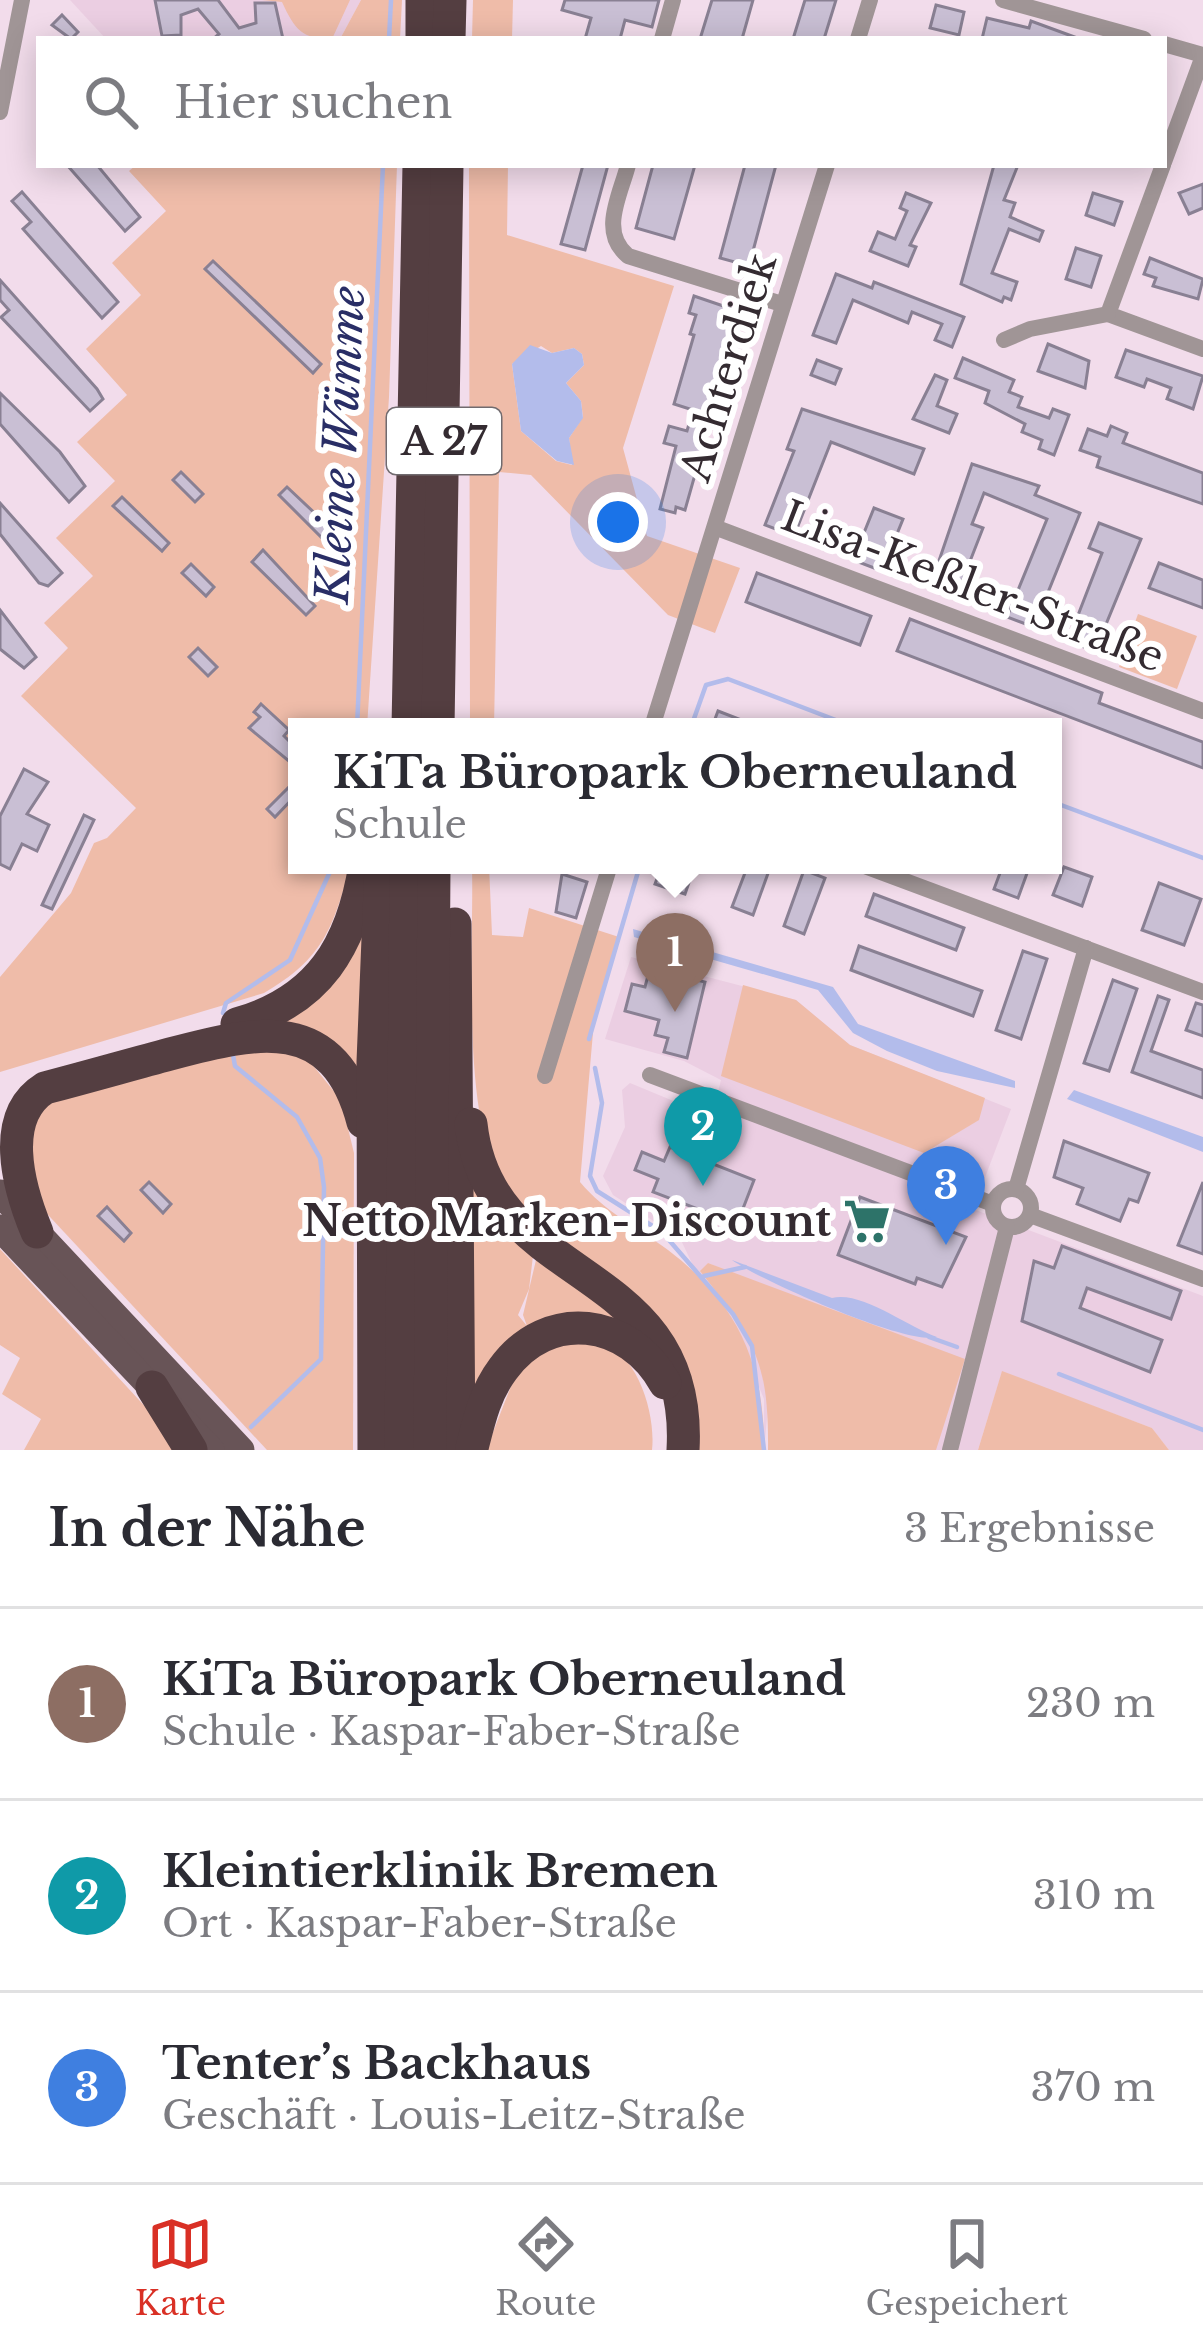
<!DOCTYPE html>
<html lang="de">
<head>
<meta charset="utf-8">
<style>
	:root { --surface:#fff; --page:#f2f2f3; --text:#2b2b33; --muted:#7c7c81; --line:#e1e1e2; --accent:#d93025 }
	body { margin:0; font-family:"Libre Baskerville",serif; background:var(--page); color:var(--text) }
	.you { position:absolute; left:618px; top:522px; width:42px; height:42px; margin:-30px; border:9px solid #fff; border-radius:50%; background:#1a73e8; box-shadow:0 0 0 18px #1a73e833 }
	.badge { display:grid; place-items:center; width:78px; height:78px; border-radius:50%; background:var(--accent); color:#fff; font-size:39px; font-weight:700 }
	.pin { position:absolute; translate:-50% -99px; filter:drop-shadow(0 3px 6px #0008) }
	.pin::after { content:''; position:absolute; top:63px; width:42px; height:36px; background:inherit; clip-path:polygon(0 0,100% 0,50% 100%) }
	.popup { position:absolute; left:288px; top:718px; width:774px; height:156px; box-sizing:border-box; display:grid; place-content:center; border-radius:0px; background:var(--surface); filter:drop-shadow(0 3px 9px #0005); font-size:39px; white-space:nowrap; color:var(--muted) }
	.popup b { font-size:45px; color:var(--text) }
	.popup::after { content:''; position:absolute; left:50%; top:100%; margin-left:-24px; border:24px solid transparent; border-top-color:var(--surface) }
	.list { margin:0; padding:0; list-style:none }
	h2 { display:flex; justify-content:space-between; align-items:center; height:156px; margin:0; padding:0 48px; font-size:51px }
	h2 small { font-size:39px; font-weight:400; color:var(--muted) }
	.list li { display:grid; grid-template-columns:78px 1fr auto; gap:36px; align-items:center; box-sizing:border-box; height:192px; padding:0 48px; border-top:3px solid var(--line) }
	.list b { display:block; font-size:45px; white-space:nowrap }
	.list p { margin:0; font-size:39px; white-space:nowrap; color:var(--muted) }
	.list em { font-size:39px; font-style:normal; color:var(--muted) }
	.icon { flex:none; width:66px; height:66px; fill:none; stroke:currentColor; stroke-width:2; stroke-linecap:round; stroke-linejoin:round }
	.map { position:relative; flex:none; width:1203px; height:1450px; overflow:hidden }
	.search { position:absolute; background:var(--surface); box-shadow:0 6px 30px #0003; left:36px; right:36px; top:36px; height:132px; display:flex; align-items:center; gap:30px; box-sizing:border-box; padding:0 42px; border-radius:0px; color:var(--muted); font-size:45px }
	.sheet { height:732px; background:var(--surface) }
	nav { display:flex; justify-content:space-around; align-items:center; box-sizing:border-box; height:168px; border-top:3px solid var(--line); background:var(--surface); font-size:33px; color:var(--muted) }
	nav a { display:grid; justify-items:center; gap:6px }
	nav .on { color:var(--accent) }
	.map>svg:first-child { display:block }
	.built { fill:#ebcee2 }
	.green { fill:#efbca9; fill-rule:evenodd }
	.water { fill:#b3bceb }
	.lines { fill:none; stroke-linecap:round; stroke-linejoin:round }
	.stream { stroke:#b3bceb; stroke-width:4.5 }
	.building { fill:#c9bfd4; stroke:#898093; stroke-width:3 }
	.minor { stroke:#a09596; stroke-width:16 }
	.primary { stroke:#685457; stroke-width:27 }
	.motorway { stroke:#543e41; stroke-width:33 }
	.labels { text-anchor:middle; stroke-width:12; stroke-linejoin:round; paint-order:stroke }
	.shield { fill:#fff; stroke:#716b6f; stroke-width:3 }
	.shield-label { font-size:39px; font-weight:bold; fill:#342b31 }
	.street-label { font-size:42px; fill:#342b31; stroke:#fff }
	.poi-label { font-size:42px; font-weight:bold; fill:#342b31; stroke:#fff; text-anchor:end }
	.water-label { font-size:45px; font-style:italic; fill:#292e66; stroke:#fff }
</style>
</head>
<body>
<div class="map">
<svg width="1203" height="1450" viewBox="0 0 1203 1450">
	<rect width="100%" height="100%" fill="#f2dceb"/>
	<g class="built">
		<path d="M70,0h291l-21,39h-234z"/>
		<path d="M631,957l165,43 54,45 161,64 -38,100 230,87v154h-34l-17,-22 -150,-56 -24,78h-53l-123,-149 -94,-38 -7,9 53,69 15,57 -5,52v-51l-34,-82 -33,-43 -17,-36 -67,-43 -10,-19 22,-49 -3,-37 8,-7 82,34 9,-37 -37,-19 -79,-22z"/>
	</g>
	<g class="green">
		<path d="M262,0h88l-18,39c-30,0 -37,-9 -50,-37z"/>
		<path d="M361,0h41l-2,39h-60z"/>
		<path d="M473,0h40l-1,39h-40z"/>
		<path d="M136,165h261l-8,232 -22,330h-70v138h54c-19,64 -27,93 -87,128l-264,79v-95l71,-84 23,-50 13,-5 29,-30 -115,-112 47,-48 -24,-25 49,-47 -37,-38 59,-57 -38,-39 50,-47 -41,-46 55,-54 -29,-32 54,-52 -37,-40z"/>
		<path d="M469,165h39l-1,70 167,51 -51,162 24,88 93,32 -25,65 -47,-18 -137,-140 -32,-3 -5,255h-24zM541,346l11,7 22,-5 8,6 2,11 -18,18 15,18 2,16 -14,21 3,27 -16,-4 -35,-30 -9,-67z"/>
		<path d="M1138,614l59,22 -20,53 -58,-22z"/>
		<path d="M472,865h17l3,70 31,2 6,-29 90,29 -25,84 -14,161c25,30 57,45 88,68 70,53 97,115 96,200h-76c2,-129 -31,-138 -129,-210 -21,-16 -45,-34 -58,-58 -40,-70 -27,-233 -29,-317z"/>
		<path d="M365,898l1,197 -101,-75z"/>
		<path d="M743,985l53,15 54,45 135,53 -6,22 -55,33 -203,-77z"/>
		<path d="M281,1049l30,14 30,37 13,53 -1,297h-86l-230,-247 -23,-82 20,-23 163,-40z"/>
		<path d="M465,1171l68,85 -4,33 -11,26 9,11 -4,-11 13,-55 65,36 28,22 -60,1 -101,89z"/>
		<path d="M0,1249l151,164 27,37h-154l17,-31 -39,-25 18,-36 -20,-13z"/>
		<path d="M708,1263l257,96 -29,91h-168c1,-90 -14,-110 -68,-179z"/>
		<path d="M558,1342c12,0 28,-2 40,0 40,9 58,73 54,108h-166l31,-79z"/>
		<path d="M1002,1371l150,57 17,22h-191z"/>
	</g>
	<g class="water">
		<path d="M530,345l22,8 22,-5 8,6 2,11 -18,18 15,18 2,17 -14,20 5,27 -17,-4 -36,-30 -9,-67z"/>
		<path d="M633,929l200,58 25,37 157,57v7l-78,-17 -50,-20 -34,-18 -35,-43 -184,-53z"/>
		<path d="M1074,1090l129,47v15l-136,-53z"/>
		<path d="M732,1260l100,38c31,-7 75,29 105,39 -27,10 -178,-57 -205,-77z"/>
	</g>
	<g class="lines">
		<g class="stream">
			<path d="M389,39l2,-39"/>
			<path d="M357,727l26,-562"/>
			<path d="M691,727l15,-42 22,-6 126,48"/>
			<path d="M1053,802l150,56"/>
			<path d="M223,1013l3,-10 64,-43 43,-95"/>
			<path d="M589,1039l51,-174"/>
			<path d="M233,1055l2,11 62,51 23,41 4,29 -3,172 -70,68"/>
			<path d="M595,1068l7,35 -12,73 7,15 65,41 71,82 19,32 12,104"/>
			<path d="M704,1276l41,-9"/>
			<path d="M929,1337l28,10"/>
			<path d="M1059,1374l144,56"/>
		</g>
	</g>
	<g class="building">
		<path d="M155,0h63l21,28 17,-5 -1,-20h20l8,36h-70l6,-5 -21,-25 -17,6v20l-19,1z"/>
		<path d="M565,0h94l-7,27 -27,-7 -5,19h-35l6,-21 -29,-8z"/>
		<path d="M712,0h41l-11,39h-42z"/>
		<path d="M805,0h31l-12,39h-31z"/>
		<path d="M936,5l28,7 -5,23 -29,-7z"/>
		<path d="M62,15l16,17 -7,7 -19,-14z"/>
		<path d="M987,18l42,10 2,-7 49,18h-98z"/>
		<path d="M67,165h30l43,52 -15,14z"/>
		<path d="M583,165h25l-23,85 -24,-6z"/>
		<path d="M653,165h42l-21,74 -38,-11z"/>
		<path d="M745,165h31l-27,101 -29,-8z"/>
		<path d="M994,165h24l-14,35 11,3 -5,14 33,14 -4,10 -30,-12 -17,44 25,9 -6,18 -7,-3 -2,5 -41,-18z"/>
		<path d="M1203,184v24l-14,6 -10,-21z"/>
		<path d="M22,192l96,110 -16,16 -79,-89 8,-7 -19,-21z"/>
		<path d="M906,193l25,10 -21,42 6,2 -8,19 -38,-15 8,-19 17,7 12,-28 -7,-3z"/>
		<path d="M1093,193l29,9 -8,23 -28,-10z"/>
		<path d="M1076,248l25,8 -10,31 -25,-8z"/>
		<path d="M1150,258l53,21 -5,20 -45,-13 3,-8 -12,-4z"/>
		<path d="M213,261l108,103 -8,9 -108,-104z"/>
		<path d="M836,274l36,14 2,-6 90,35 -12,30 -17,-7 7,-16 -30,-12 -4,11 -55,-23 -17,43 -23,-8z"/>
		<path d="M0,280l97,109 6,10 -13,12 -89,-94 8,-7 -9,-10z"/>
		<path d="M694,296l47,16 -56,198 -9,-3 -1,6 -15,-4 16,-63 -12,-3 5,-17 18,5 6,-21 -19,-6 20,-69 -4,-1 6,-19 -7,-2z"/>
		<path d="M1048,344l41,17 -4,27 -47,-17z"/>
		<path d="M1126,350l77,26 -10,33 -26,-10 4,-11 -24,-9 -3,8 -28,-10z"/>
		<path d="M963,358l51,22 -5,12 13,5 -4,10 31,11 4,-9 16,6 -15,40 -15,-6 3,-9 -20,-8 3,-8 -40,-21 4,-12 -34,-13z"/>
		<path d="M817,360l24,9 -6,15 -24,-9z"/>
		<path d="M935,375l12,5 -10,26 20,8 -8,19 -36,-14z"/>
		<path d="M0,393l60,59 25,34 -16,16 -69,-78z"/>
		<path d="M802,409l122,40 -10,25 -83,-32 -37,94 -29,-11 29,-74 -7,-2z"/>
		<path d="M1111,426l16,7 -4,10 80,30v31l-106,-37 3,-10 -20,-7 8,-21 19,7z"/>
		<path d="M972,464l67,22 -4,9 45,18 -46,114 -27,-10 40,-98 -63,-26 -12,31 11,4 -27,69 -26,-10z"/>
		<path d="M181,472l22,22 -8,8 -22,-22z"/>
		<path d="M287,487l52,49 -9,10 -51,-51z"/>
		<path d="M122,497l47,46 -7,8 -49,-45z"/>
		<path d="M0,503l62,70 -14,13 -9,-3 -39,-49z"/>
		<path d="M874,508l29,11 -21,52 -29,-11z"/>
		<path d="M1099,523l42,16 -46,112 -27,-10 34,-88 -13,-5z"/>
		<path d="M263,550l52,56 -9,9 -54,-53z"/>
		<path d="M1159,563l44,17v28l-54,-20z"/>
		<path d="M191,564l23,23 -8,9 -24,-23z"/>
		<path d="M757,573l114,43 -11,29 -114,-43z"/>
		<path d="M0,610l36,47 -12,11 -24,-19z"/>
		<path d="M910,619l192,74 -3,10 104,39v26l-306,-117z"/>
		<path d="M198,648l19,19 -9,9 -19,-19z"/>
		<path d="M261,704l28,26 -5,6 13,13 -7,13 -41,-34 11,-11 -6,-5z"/>
		<path d="M718,711l39,15 -1,1h-44z"/>
		<path d="M24,769l24,13 -21,32 22,11 -12,26 -15,-7 -12,25 -10,-5v-48z"/>
		<path d="M290,786l7,8 -22,23 -8,-8z"/>
		<path d="M84,815l10,5 -42,89 -10,-4z"/>
		<path d="M662,865h33l-10,29 -30,-10z"/>
		<path d="M748,865h23l-18,50 -21,-8z"/>
		<path d="M1003,865h27l-12,33 -24,-9z"/>
		<path d="M1064,867l28,10 -10,29 -29,-11z"/>
		<path d="M804,870l21,8 -21,56 -20,-8z"/>
		<path d="M562,874l25,8 -11,36 -20,-6z"/>
		<path d="M1159,883l42,16 -17,46 -42,-15z"/>
		<path d="M874,894l90,34 -8,22 -90,-34z"/>
		<path d="M859,946l123,45 -9,25 -122,-46z"/>
		<path d="M1023,951l24,8 -26,80 -25,-9z"/>
		<path d="M650,968l55,14 -18,76 -23,-6 4,-14 -13,-3 4,-15 -34,-9 7,-27 13,3z"/>
		<path d="M1113,980l24,9 -28,82 -25,-8z"/>
		<path d="M1158,996l11,4 -18,51 52,19v28l-71,-26z"/>
		<path d="M1196,1003l7,2v31l-17,-6z"/>
		<path d="M1064,1141l85,32 -11,29 -9,-3 -9,22 -43,-17 6,-16 -29,-11z"/>
		<path d="M670,1147l84,33 -17,44 -84,-32 5,-13 -23,-9 7,-18 22,9z"/>
		<path d="M149,1182l22,22 -8,9 -22,-23z"/>
		<path d="M1203,1182v72l-25,-9z"/>
		<path d="M860,1197l106,40 -24,50 -25,-9 -2,6 -77,-29z"/>
		<path d="M107,1207l24,26 -7,8 -26,-25z"/>
		<path d="M1062,1246l119,45 -10,28 -84,-31 -7,20 82,32 -12,32 -128,-51 12,-60 20,7z"/>
	</g>
	<g class="lines">
		<g class="minor">
			<path d="M1003,0l141,39"/>
			<path d="M662,39l11,-39"/>
			<path d="M858,39l12,-39"/>
			<path d="M1164,44l39,11"/>
			<path d="M0,112l22,-112"/>
			<path d="M1164,162l39,-106"/>
			<path d="M628,165c-8,31 -29,67 0,91l154,48"/>
			<path d="M1163,165l-55,149 95,35"/>
			<path d="M1004,340l26,-11 78,-15"/>
			<path d="M717,528l486,183"/>
			<path d="M652,727l175,-562"/>
			<path d="M862,865l341,127"/>
			<path d="M650,1075l343,129"/>
			<path d="M545,1076l65,-211"/>
			<circle cx="1012" cy="1208" r="19"/>
			<path d="M1016,1189l70,-241"/>
			<path d="M1030,1215l173,64"/>
			<path d="M950,1450l57,-223"/>
		</g>
		<g class="primary">
			<path d="M0,1193l241,257"/>
			<path d="M0,1228l211,222"/>
		</g>
		<g class="motorway">
			<path d="M422,39v-39"/>
			<path d="M449,39l1,-39"/>
			<path d="M408,727l11,-562"/>
			<path d="M438,727l9,-562"/>
			<path d="M455,924l4,526"/>
			<path d="M237,1024c82,-23 115,-78 128,-159"/>
			<path d="M471,1124c18,166 223,134 212,326"/>
			<path d="M37,1232c-20,-48 -37,-116 8,-144 42,-11 84,-23 125,-34 87,-23 164,-42 193,68"/>
			<path d="M152,1387l39,63"/>
			<path d="M472,1448c7,-28 13,-55 31,-79 45,-62 126,-51 162,14"/>
			<path d="M374,1450l-1,-388 8,-197"/>
			<path d="M401,1450l5,-585"/>
			<path d="M430,1450l4,-585"/>
		</g>
	</g>
	<defs>
		<symbol id="supermarket-bare" viewBox="-9 -9 18 18"><path d="M-6-5.5h2.5l.6 2H6L4.5 2H-2.5L-4.4-4H-6ZM-1.5 3.2a1.3 1.3 0 1 0 .1 0ZM3 3.2a1.3 1.3 0 1 0 .1 0Z" fill="#2d7369" stroke="#fff" stroke-width="2.5" paint-order="stroke"/></symbol>
	</defs>
	<g fill-rule="evenodd">
		<use href="#supermarket-bare" x="834" y="1188" width="66" height="66"/>
	</g>
	<g class="labels">
		<rect class="shield" x="387" y="408" width="114" height="66" rx="9"/>
		<g class="shield-label">
			<text x="444" y="455">A 27</text>
		</g>
		<g class="street-label">
			<text transform="translate(728 367) rotate(-73)" y="15">Achterdiek</text>
			<text transform="translate(973 586) rotate(21)" y="15">Lisa-Keßler-Straße</text>
		</g>
		<g class="poi-label">
			<text x="831" y="1236">Netto Marken-Discount</text>
		</g>
		<g class="water-label">
			<text transform="translate(340 445) rotate(-87)" y="16">Kleine Wümme</text>
		</g>
	</g>
</svg>
<div class="you"></div>
<div class="pin badge" style="left:675px;top:1012px;background:#8d6e63">1</div>
<div class="popup"><b>KiTa Büropark Oberneuland</b>Schule</div>
<div class="pin badge" style="left:703px;top:1186px;background:#0f9aa8">2</div>
<div class="pin badge" style="left:946px;top:1245px;background:#3f7fe0">3</div>
<div class="search"><svg class="icon" aria-label="search" viewBox="0 0 24 24"><circle cx="10" cy="10" r="6"/><path d="M15 15l6 6"/></svg>Hier suchen</div>
</div>
<section class="sheet">
<h2>In der Nähe<small>3 Ergebnisse</small></h2>
<ul class="list">
<li><span class="badge" style="background:#8d6e63">1</span><div><b>KiTa Büropark Oberneuland</b><p>Schule · Kaspar-Faber-Straße</p></div><em>230 m</em></li>
<li><span class="badge" style="background:#0f9aa8">2</span><div><b>Kleintierklinik Bremen</b><p>Ort · Kaspar-Faber-Straße</p></div><em>310 m</em></li>
<li><span class="badge" style="background:#3f7fe0">3</span><div><b>Tenter’s Backhaus</b><p>Geschäft · Louis-Leitz-Straße</p></div><em>370 m</em></li>
</ul>
</section>
<nav>
<a class="on"><svg class="icon" aria-label="map" viewBox="0 0 24 24"><path d="M3 6l6-2 6 2 6-2v14l-6 2-6-2-6 2zM9 4v14M15 6v14"/></svg>Karte</a>
<a><svg class="icon" aria-label="directions" viewBox="0 0 24 24"><path d="M12 3l9 9-9 9-9-9zM9 14v-3h6M13 9l2 2-2 2"/></svg>Route</a>
<a><svg class="icon" aria-label="saved" viewBox="0 0 24 24"><path d="M7 4h10v16l-5-4-5 4z"/></svg>Gespeichert</a>
</nav>
</body>
</html>
